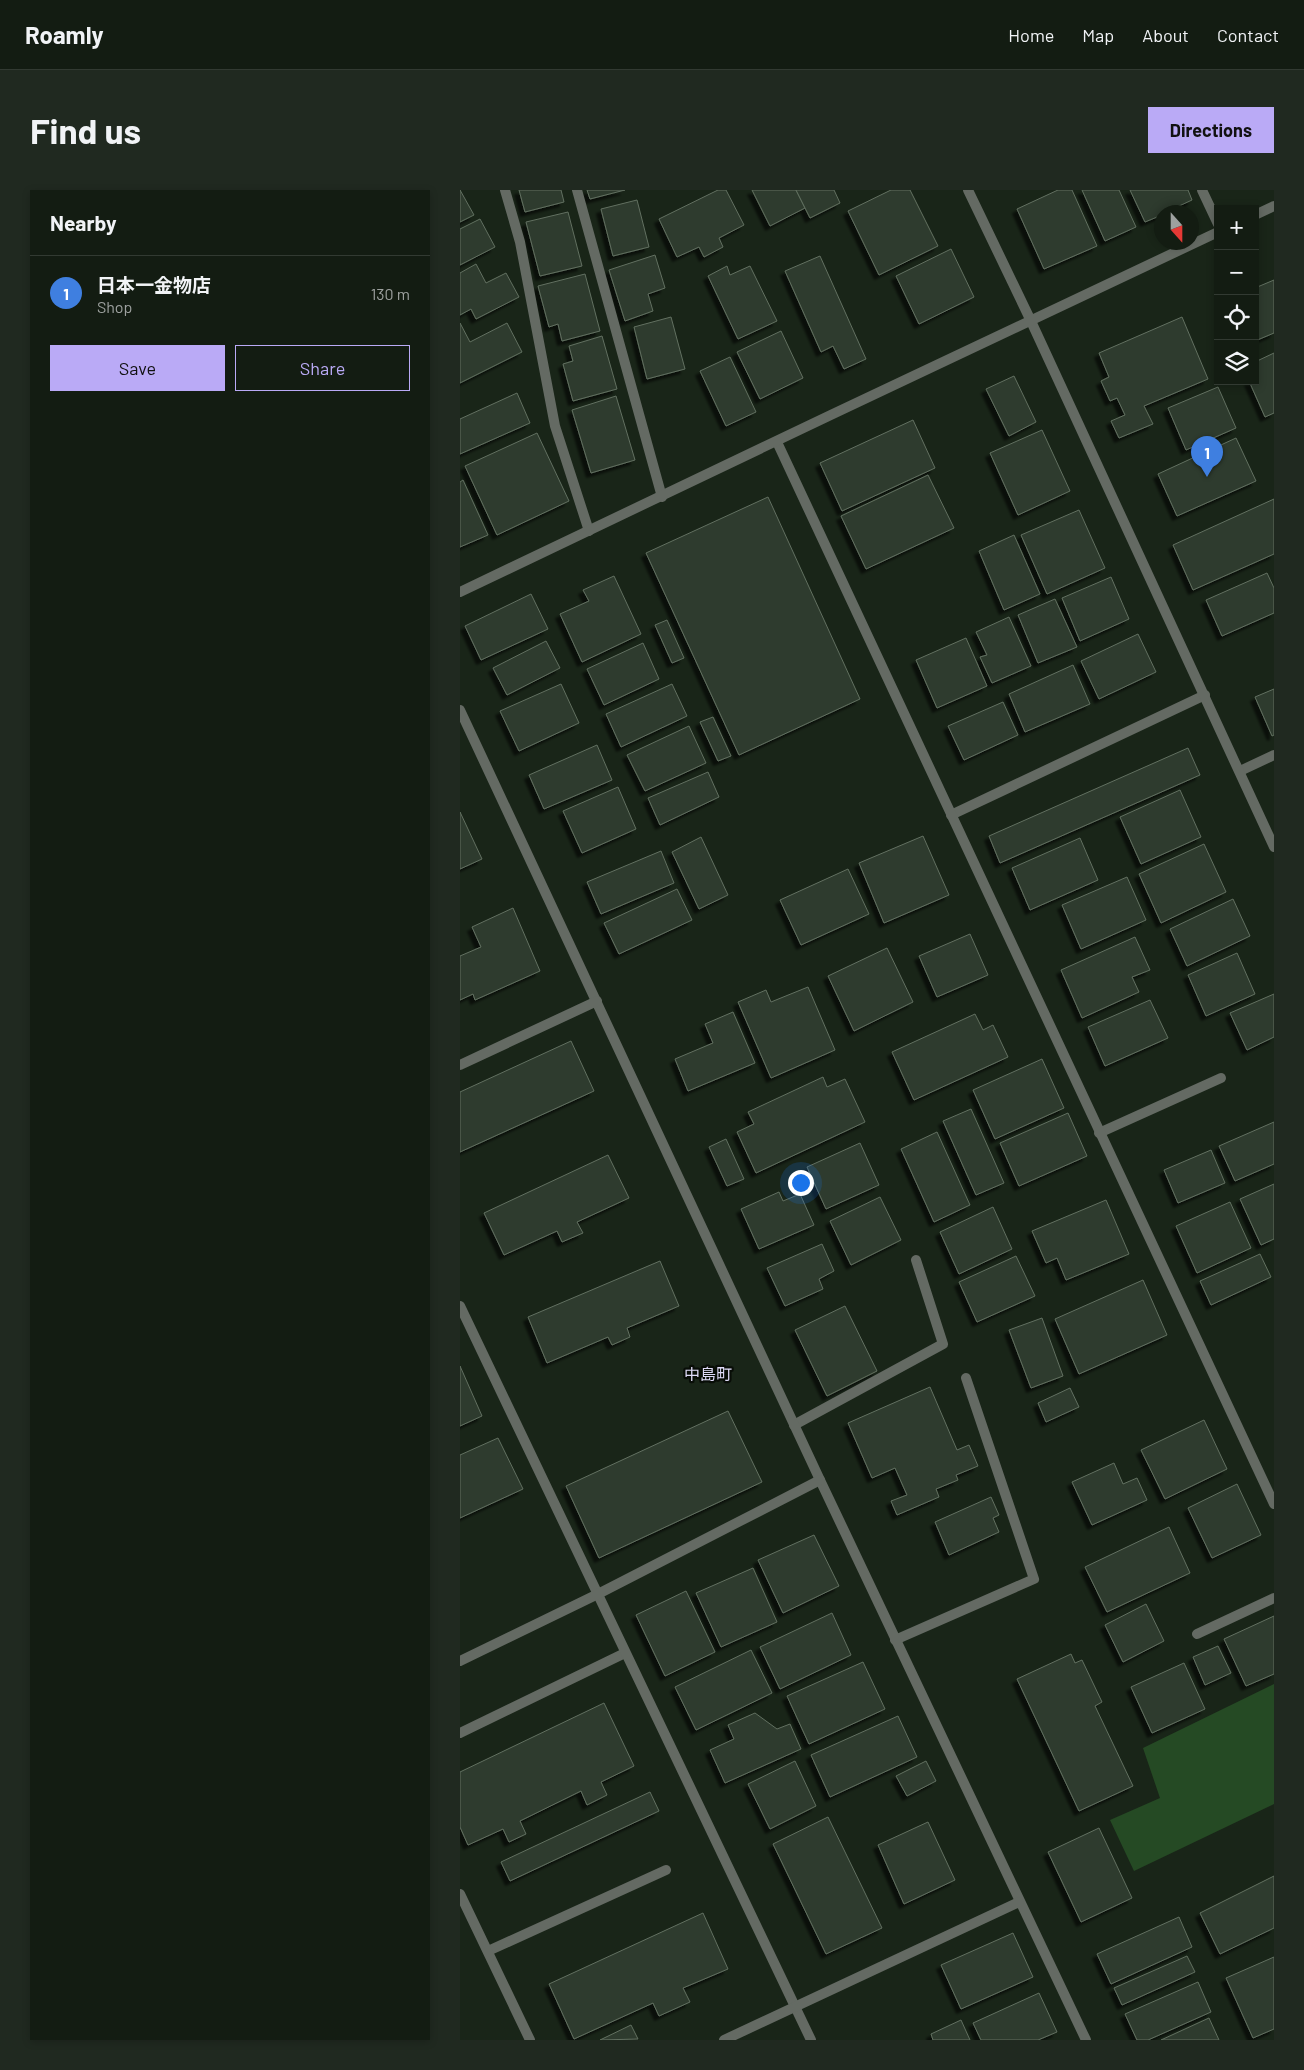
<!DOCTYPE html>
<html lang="en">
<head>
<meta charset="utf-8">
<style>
	:root { --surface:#131c12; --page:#202920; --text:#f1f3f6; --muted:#9da19f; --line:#323a32; --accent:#baaaf6 }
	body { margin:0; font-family:Barlow,"Noto Sans JP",sans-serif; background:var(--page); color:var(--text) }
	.controls { position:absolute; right:15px; top:15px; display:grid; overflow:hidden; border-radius:0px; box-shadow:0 2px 8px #0003 }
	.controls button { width:45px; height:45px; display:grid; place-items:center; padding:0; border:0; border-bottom:1px solid var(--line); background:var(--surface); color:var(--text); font:25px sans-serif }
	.compass { position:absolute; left:694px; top:15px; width:45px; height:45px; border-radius:50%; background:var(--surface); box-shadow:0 2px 8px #0003; rotate:159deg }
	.you { position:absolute; left:340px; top:992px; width:18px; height:18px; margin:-12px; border:4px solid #fff; border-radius:50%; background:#1a73e8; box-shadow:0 0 0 8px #1a73e833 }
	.badge { display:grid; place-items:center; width:32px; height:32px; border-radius:50%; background:var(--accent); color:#fff; font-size:16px; font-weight:700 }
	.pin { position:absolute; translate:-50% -41px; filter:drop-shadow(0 1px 2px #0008) }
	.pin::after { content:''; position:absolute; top:26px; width:18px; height:15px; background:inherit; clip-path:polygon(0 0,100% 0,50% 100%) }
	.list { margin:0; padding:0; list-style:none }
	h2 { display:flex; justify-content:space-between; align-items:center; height:65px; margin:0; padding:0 20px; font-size:21px }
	h2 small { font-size:16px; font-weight:400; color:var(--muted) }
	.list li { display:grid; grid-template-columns:32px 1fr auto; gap:15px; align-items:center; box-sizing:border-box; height:75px; padding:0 20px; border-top:1px solid var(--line) }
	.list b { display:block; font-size:19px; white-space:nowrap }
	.list p { margin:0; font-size:16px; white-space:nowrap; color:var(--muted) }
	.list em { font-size:16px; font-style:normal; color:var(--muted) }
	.actions { display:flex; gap:10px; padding:15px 20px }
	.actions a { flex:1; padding:11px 0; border:1px solid var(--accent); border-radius:0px; text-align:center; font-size:18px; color:var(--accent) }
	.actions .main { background:var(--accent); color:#111 }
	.icon { flex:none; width:28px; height:28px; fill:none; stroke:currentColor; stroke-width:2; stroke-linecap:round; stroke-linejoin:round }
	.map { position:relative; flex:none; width:814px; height:1850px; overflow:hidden; border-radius:0px }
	header { display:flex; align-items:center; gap:30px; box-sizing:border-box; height:70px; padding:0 25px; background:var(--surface); border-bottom:1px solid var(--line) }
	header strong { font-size:24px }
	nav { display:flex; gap:28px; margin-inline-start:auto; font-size:18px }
	.intro { display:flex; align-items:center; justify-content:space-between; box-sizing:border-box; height:120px; padding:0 30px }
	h1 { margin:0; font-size:35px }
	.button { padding:12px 22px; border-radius:0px; background:var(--accent); color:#111; font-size:18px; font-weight:700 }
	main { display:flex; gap:30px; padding:0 30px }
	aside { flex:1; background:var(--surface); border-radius:0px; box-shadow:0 2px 8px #0003 }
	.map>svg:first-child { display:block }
	.green { fill:#254a24 }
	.building { fill:#2e3b2d; stroke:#627061; filter:url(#shadow) }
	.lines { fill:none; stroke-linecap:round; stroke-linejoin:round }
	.service { stroke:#646a63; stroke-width:10 }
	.minor { stroke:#646a63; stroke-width:10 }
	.labels { text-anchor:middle; stroke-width:4.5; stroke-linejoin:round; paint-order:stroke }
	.quarter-label { font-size:16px; fill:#dfdbf8; stroke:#080d07 }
</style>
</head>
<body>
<header>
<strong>Roamly</strong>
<nav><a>Home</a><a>Map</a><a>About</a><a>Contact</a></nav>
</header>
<div class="intro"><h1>Find us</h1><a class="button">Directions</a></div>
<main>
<aside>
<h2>Nearby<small></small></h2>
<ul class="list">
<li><span class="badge" style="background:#3f7fe0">1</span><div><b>日本一金物店</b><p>Shop</p></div><em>130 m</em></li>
</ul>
<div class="actions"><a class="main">Save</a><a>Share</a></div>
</aside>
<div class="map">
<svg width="814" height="1850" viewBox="0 0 814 1850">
	<defs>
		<filter id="shadow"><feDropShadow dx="-4.5" dy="4.5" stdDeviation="1" flood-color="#0009"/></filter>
	</defs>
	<rect width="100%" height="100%" fill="#192518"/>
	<path class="green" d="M814,1494v120l-140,67 -24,-51 50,-22 -17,-50z"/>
	<g class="building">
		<path d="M0,0l14,25 -14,7z"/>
		<path d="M59,0h42l3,12 -39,10z"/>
		<path d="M127,0h38l-35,9z"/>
		<path d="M258,0h8l18,35 -25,13 4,9 -19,10 -5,-10 -22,10 -18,-38z"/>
		<path d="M292,0h44l9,18 -35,18z"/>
		<path d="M336,0h38l6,13 -30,15z"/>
		<path d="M431,0h19l28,56 -59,29 -31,-64z"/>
		<path d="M598,0h14l25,56 -53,23 -27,-60z"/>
		<path d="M622,0h37l17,37 -31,14z"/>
		<path d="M670,0h58l4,10 -26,12h-4v3l-17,7z"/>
		<path d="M177,10l12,47 -36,9 -12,-47z"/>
		<path d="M108,22l14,54 -42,10 -14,-54z"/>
		<path d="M20,29l15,28 -35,18v-36z"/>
		<path d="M491,59l23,48 -55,27 -23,-48z"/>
		<path d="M195,65l10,33 -17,6 5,17 -28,10 -16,-51z"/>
		<path d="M360,66l46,103 -22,10 -11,-23 -12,6 -36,-81z"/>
		<path d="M16,74l10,19 20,-10 13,24 -43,22 -5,-10 -11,6v-42z"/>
		<path d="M267,76l3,9 20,-9 27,55 -39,18 -30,-63z"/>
		<path d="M125,84l15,57 -38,10 -4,-17 -9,3 -11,-41z"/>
		<path d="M814,90v53l-19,8v-53z"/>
		<path d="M211,127l14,52 -38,10 -13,-52z"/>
		<path d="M722,127l26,62 -64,27 9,18 -34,14 -8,-17 14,-6 -8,-17 -7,3 -9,-20 8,-4 -10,-24z"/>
		<path d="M0,133l10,19 37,-19 15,29 -62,31z"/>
		<path d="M321,141l22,47 -43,21 -23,-47z"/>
		<path d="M142,146l15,53 -44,12 -10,-37 10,-3 -4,-15z"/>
		<path d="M814,163v60l-9,4 -16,-36h6v-19z"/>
		<path d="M270,167l26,55 -30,14 -26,-55z"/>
		<path d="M554,186l22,46 -27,14 -23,-47z"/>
		<path d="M758,197l18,41 -50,22 -18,-42z"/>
		<path d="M57,203l13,30 -70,31v-35z"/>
		<path d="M156,206l19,64 -44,13 -19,-63z"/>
		<path d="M453,230l22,48 -93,43 -22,-48z"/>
		<path d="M582,240l28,61 -52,24 -28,-62z"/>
		<path d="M77,243l32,68 -72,34 -32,-69z"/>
		<path d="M776,248l20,43 -79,35 -19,-42z"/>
		<path d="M468,285l26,53 -88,41 -25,-53z"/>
		<path d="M3,290l25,55 -28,12v-65z"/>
		<path d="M308,307l92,202 -121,56 -93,-202z"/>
		<path d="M814,309v55l-81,36 -20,-45z"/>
		<path d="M619,320l26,58 -58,26 -26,-59z"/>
		<path d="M554,345l26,59 -36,16 -25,-59z"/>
		<path d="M807,383l7,15v25l-52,23 -16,-36z"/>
		<path d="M154,386l27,58 -59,28 -22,-48 29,-13 -6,-11z"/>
		<path d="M651,387l18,42 -49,22 -18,-43z"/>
		<path d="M71,404l17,35 -67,31 -16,-34z"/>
		<path d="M595,409l22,48 -39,16 -20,-48z"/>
		<path d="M549,427l22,49 -39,17 -12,-26 7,-2 -11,-23z"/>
		<path d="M207,430l17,38 -12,5 -17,-38z"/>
		<path d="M678,444l18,38 -57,27 -18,-38z"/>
		<path d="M506,448l21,48 -50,22 -21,-48z"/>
		<path d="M86,451l14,27 -53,27 -14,-27z"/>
		<path d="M183,453l16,36 -55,26 -17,-36z"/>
		<path d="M613,475l17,39 -65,28 -16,-38z"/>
		<path d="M101,494l18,39 -60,28 -19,-40z"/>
		<path d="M212,494l15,32 -66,31 -15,-33z"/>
		<path d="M814,499v46l-2,1 -17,-39z"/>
		<path d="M543,512l15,33 -54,25 -16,-34z"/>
		<path d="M253,527l18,39 -13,5 -18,-39z"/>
		<path d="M229,536l17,37 -61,28 -18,-36z"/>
		<path d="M137,555l15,35 -68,29 -15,-34z"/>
		<path d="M728,558l12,27 -200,88 -11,-27z"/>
		<path d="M248,582l11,25 -59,28 -12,-27z"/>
		<path d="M158,597l18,42 -54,24 -19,-42z"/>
		<path d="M720,600l21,47 -60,27 -21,-47z"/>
		<path d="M0,622l22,47 -22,10z"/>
		<path d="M463,646l26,59 -65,28 -25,-60z"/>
		<path d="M241,647l27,58 -29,14 -27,-57z"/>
		<path d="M620,648l18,42 -68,30 -18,-42z"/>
		<path d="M744,654l22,48 -65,31 -22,-49z"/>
		<path d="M201,661l13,32 -73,31 -14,-32z"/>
		<path d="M388,679l21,45 -68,31 -21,-45z"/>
		<path d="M667,687l19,43 -65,29 -19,-44z"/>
		<path d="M217,699l15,31 -73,34 -15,-31z"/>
		<path d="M773,709l17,37 -63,30 -17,-37z"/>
		<path d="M53,718l27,63 -65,29 -2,-6 -13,6v-44l21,-9 -9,-20z"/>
		<path d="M510,744l18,41 -51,22 -18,-41z"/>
		<path d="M675,747l15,33 -18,7 7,15 -57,26 -21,-48z"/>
		<path d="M427,758l26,54 -59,29 -26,-55z"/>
		<path d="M777,763l18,41 -49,22 -18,-41z"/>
		<path d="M348,797l27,63 -64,28 -33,-76 28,-12 5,12z"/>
		<path d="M814,804v43l-27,13 -17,-37z"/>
		<path d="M690,810l18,38 -63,28 -17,-39z"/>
		<path d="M273,822l22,51 -67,28 -13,-32 38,-16 -8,-19z"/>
		<path d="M515,824l8,16 10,-5 15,32 -94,43 -22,-48z"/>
		<path d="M111,851l23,50 -134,61v-60z"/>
		<path d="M582,869l22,49 -69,31 -22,-49z"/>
		<path d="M363,887l4,10 18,-8 20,43 -109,51 -19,-41 17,-8 -6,-12z"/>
		<path d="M511,919l33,74 -28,12 -33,-74z"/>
		<path d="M608,923l19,43 -68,30 -19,-43z"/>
		<path d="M814,932v42l-39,17 -16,-35z"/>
		<path d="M477,942l33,73 -36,17 -33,-73z"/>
		<path d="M266,949l18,40 -17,7 -18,-39z"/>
		<path d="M400,953l19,42 -53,24 -19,-42z"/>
		<path d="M751,960l14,33 -47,20 -14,-33z"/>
		<path d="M148,965l21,43 -52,24 6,11 -21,9 -5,-11 -53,24 -20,-42z"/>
		<path d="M814,994v55l-13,6 -21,-46z"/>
		<path d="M319,1002l4,9 17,-7 14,31 -55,24 -18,-40z"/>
		<path d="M420,1007l21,43 -50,25 -21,-44z"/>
		<path d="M646,1010l23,54 -63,26 -9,-22 -11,5 -14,-32z"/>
		<path d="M770,1012l21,46 -54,25 -21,-47z"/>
		<path d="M533,1017l19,42 -53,25 -19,-42z"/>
		<path d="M362,1054l12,27 -15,8 4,10 -38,17 -18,-38z"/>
		<path d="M800,1064l11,23 -60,28 -11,-24z"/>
		<path d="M556,1066l19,40 -58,26 -18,-40z"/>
		<path d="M200,1071l19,45 -52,22 3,9 -18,8 -4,-8 -61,26 -19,-46z"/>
		<path d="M683,1090l24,55 -88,39 -24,-55z"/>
		<path d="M385,1116l32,65 -50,25 -32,-66z"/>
		<path d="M582,1128l21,58 -32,12 -22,-58z"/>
		<path d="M0,1176l22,50 -22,10z"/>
		<path d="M470,1197l27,63 12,-5 9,21 -22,9 2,5 -22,9 3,8 -42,18 -6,-14 16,-6 -12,-27 -23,10 -24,-55z"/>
		<path d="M610,1198l9,19 -33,15 -8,-19z"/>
		<path d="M268,1221l34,71 -163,76 -33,-72z"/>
		<path d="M744,1230l23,49 -62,30 -24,-49z"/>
		<path d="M38,1248l25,51 -63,29v-63z"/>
		<path d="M654,1273l9,21 14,-6 10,22 -55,25 -20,-43z"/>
		<path d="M777,1294l24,51 -49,23 -24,-50z"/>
		<path d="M531,1307l8,18 -6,3 6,14 -50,23 -14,-33z"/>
		<path d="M709,1337l21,46 -83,39 -22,-45z"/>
		<path d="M354,1345l25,51 -56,27 -25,-53z"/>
		<path d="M293,1378l24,54 -56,25 -25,-54z"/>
		<path d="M226,1401l29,61 -50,24 -29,-61z"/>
		<path d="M686,1414l18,37 -41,21 -18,-37z"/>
		<path d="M372,1423l19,42 -71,34 -20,-42z"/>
		<path d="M814,1426v58l-28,12 -22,-47z"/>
		<path d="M758,1456l13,27 -26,12 -12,-28z"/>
		<path d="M291,1460l21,43 -76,37 -21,-43z"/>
		<path d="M611,1464l4,9 7,-3 20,42 -7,4 38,80 -54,25 -62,-132z"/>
		<path d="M403,1472l22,47 -76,35 -22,-48z"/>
		<path d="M724,1473l21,46 -53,24 -21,-46z"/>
		<path d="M144,1513l30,63 -33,16 6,13 -20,10 -6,-14 -61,30 6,13 -17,8 -6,-13 -35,16 -8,-18v-55z"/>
		<path d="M295,1523l22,16 13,-5 11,25 -76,34 -15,-33 24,-11 -6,-14z"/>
		<path d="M438,1526l19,41 -87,40 -19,-42z"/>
		<path d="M335,1571l21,45 -46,23 -22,-45z"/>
		<path d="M466,1571l10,20 -29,15 -11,-20z"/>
		<path d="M190,1602l9,19 -149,70 -9,-19z"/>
		<path d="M368,1627l54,111 -56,26 -53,-110z"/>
		<path d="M468,1632l27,58 -51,24 -26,-59z"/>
		<path d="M639,1638l33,70 -51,24 -33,-70z"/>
		<path d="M814,1686v52l-54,26 -20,-41z"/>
		<path d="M243,1723l25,56 -45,19 7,14 -31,14 -6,-13 -79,36 -25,-55z"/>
		<path d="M719,1727l13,30 -81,37 -14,-30z"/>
		<path d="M553,1743l20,44 -72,32 -20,-44z"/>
		<path d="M727,1766l8,16 -73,33 -8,-17z"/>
		<path d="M814,1767v72l-21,9 -27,-60z"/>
		<path d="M738,1792l13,30 -63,28h-11l-12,-26z"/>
		<path d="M579,1803l18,39 -19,8h-57l-8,-17z"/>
		<path d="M749,1828l10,22h-58z"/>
		<path d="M501,1830l9,20h-37l-2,-6z"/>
		<path d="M171,1835l7,14 -38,1z"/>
	</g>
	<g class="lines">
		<g class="service">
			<path d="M45,0l15,52 35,184 34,105"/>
			<path d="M117,0l85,307"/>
			<path d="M742,0l16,34"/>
			<path d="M780,581l34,-16"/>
			<path d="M491,625l254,-120"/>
			<path d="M639,943l122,-55"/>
			<path d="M334,1235l149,-81 -27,-84"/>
			<path d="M737,1444l77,-36"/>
			<path d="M435,1450l139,-61 -68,-201"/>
			<path d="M0,1543l165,-80"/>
			<path d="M28,1761l178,-81"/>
		</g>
		<g class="minor">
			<path d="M508,0l62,129 244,528"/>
			<path d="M795,25l19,-9"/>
			<path d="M317,252l497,1062"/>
			<path d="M0,402c253,-120 504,-242 758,-360"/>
			<path d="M0,520l360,770 266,560"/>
			<path d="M0,875l137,-64"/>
			<path d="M0,1116l351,734"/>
			<path d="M0,1471l138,-67 222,-114"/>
			<path d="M0,1704l70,146"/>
			<path d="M264,1850l295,-138"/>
		</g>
	</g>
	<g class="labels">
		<g class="quarter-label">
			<text x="248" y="1190">中島町</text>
		</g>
	</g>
</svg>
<div class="controls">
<button>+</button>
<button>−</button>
<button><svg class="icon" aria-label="locate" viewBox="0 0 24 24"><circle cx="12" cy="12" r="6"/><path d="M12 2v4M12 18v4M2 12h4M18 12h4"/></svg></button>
<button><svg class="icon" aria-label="layers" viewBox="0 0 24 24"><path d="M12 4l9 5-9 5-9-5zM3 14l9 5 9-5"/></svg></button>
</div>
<svg class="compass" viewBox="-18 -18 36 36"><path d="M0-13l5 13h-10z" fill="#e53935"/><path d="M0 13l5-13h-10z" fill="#9da19f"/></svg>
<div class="you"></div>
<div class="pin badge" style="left:747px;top:287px;background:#3f7fe0">1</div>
</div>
</main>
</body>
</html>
